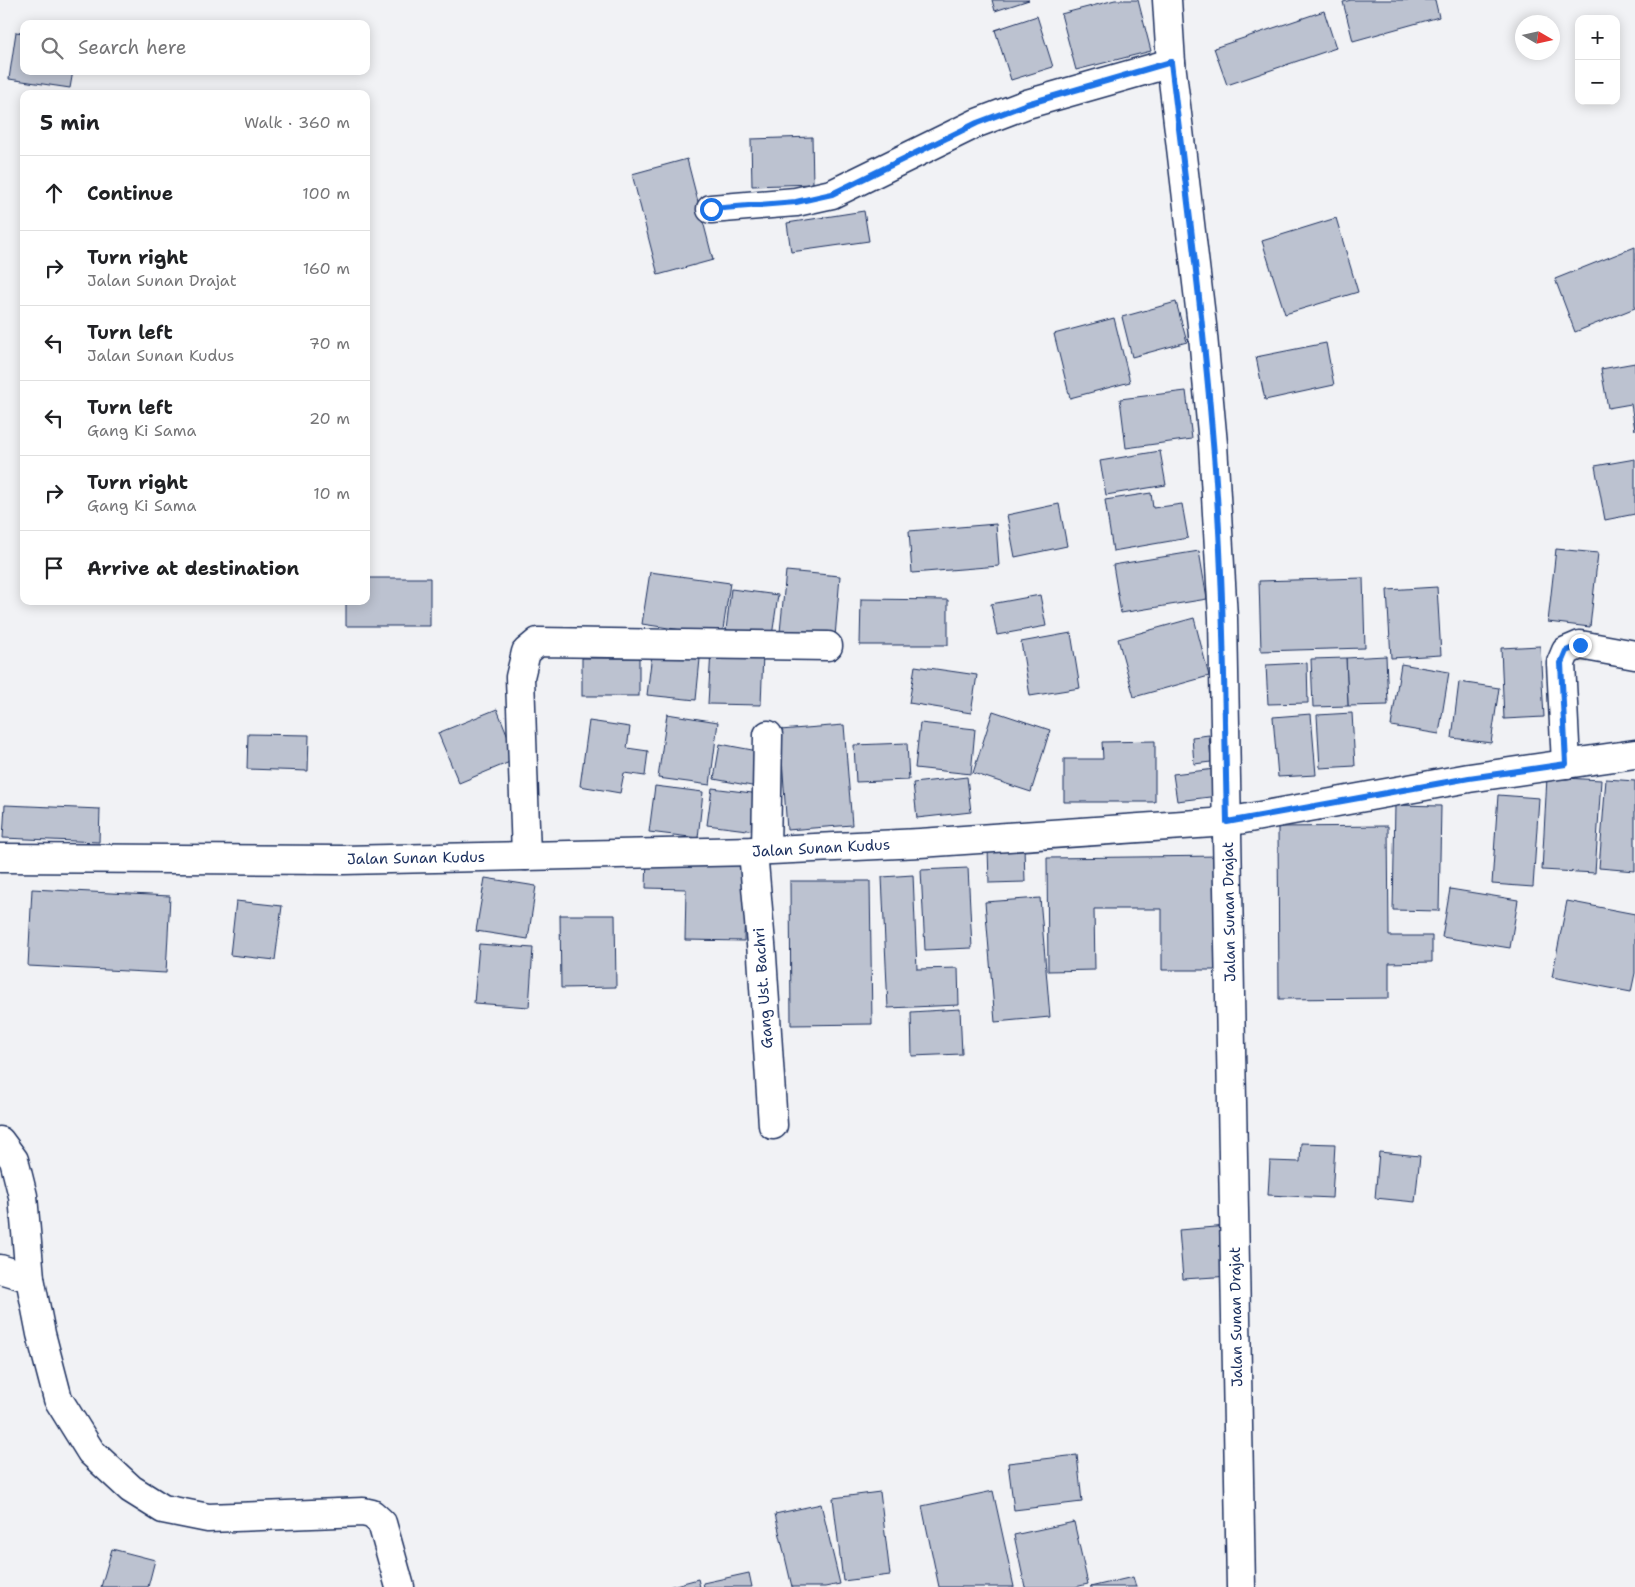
<!DOCTYPE html>
<html lang="en">
<head>
<meta charset="utf-8">
<style>
	:root { --surface:#fff; --page:#f6f6f6; --text:#202124; --muted:#757577; --line:#e0e0e0 }
	body { margin:0; font-family:"Shantell Sans",sans-serif; background:var(--page); color:var(--text) }
	.controls { position:absolute; right:15px; top:15px; display:grid; overflow:hidden; border-radius:10px; box-shadow:0 2px 12px #0003 }
	.controls button { width:45px; height:45px; display:grid; place-items:center; padding:0; border:0; border-bottom:1px solid var(--line); background:var(--surface); color:var(--text); font:25px sans-serif }
	.compass { position:absolute; left:1515px; top:15px; width:45px; height:45px; border-radius:50%; background:var(--surface); box-shadow:0 2px 12px #0003; rotate:99deg }
	.stop { position:absolute; width:15px; height:15px; margin:-11px; border:4px solid #1a73e8; border-radius:50%; background:#fff }
	.stop.end { background:#1a73e8; border-color:#fff; box-shadow:0 1px 5px #0008 }
	.list { margin:0; padding:0; list-style:none }
	h2 { display:flex; justify-content:space-between; align-items:center; height:65px; margin:0; padding:0 20px; font-size:21px }
	h2 small { font-size:16px; font-weight:400; color:var(--muted) }
	.list li { display:grid; grid-template-columns:32px 1fr auto; gap:15px; align-items:center; box-sizing:border-box; height:75px; padding:0 20px; border-top:1px solid var(--line) }
	.list b { display:block; font-size:19px; white-space:nowrap }
	.list p { margin:0; font-size:16px; white-space:nowrap; color:var(--muted) }
	.list em { font-size:16px; font-style:normal; color:var(--muted) }
	.icon { flex:none; width:28px; height:28px; fill:none; stroke:currentColor; stroke-width:2; stroke-linecap:round; stroke-linejoin:round }
	.map { position:relative; flex:none; width:1635px; height:1587px; overflow:hidden }
	.search { position:absolute; background:var(--surface); box-shadow:0 2px 12px #0003; left:20px; top:20px; width:350px; height:55px; display:flex; align-items:center; gap:12px; box-sizing:border-box; padding:0 18px; border-radius:10px; color:var(--muted); font-size:19px }
	.panel { position:absolute; background:var(--surface); box-shadow:0 2px 12px #0003; left:20px; top:90px; width:350px; height:515px; border-radius:10px }
	.map>svg:first-child { display:block }
	.building { fill:#bcc2d0; stroke:#1b2f5e }
	.lines { fill:none; stroke-linecap:round; stroke-linejoin:round }
	.minor-casing { stroke:#1b2f5e; stroke-width:31 }
	.minor { stroke:#fff; stroke-width:28 }
	.route { stroke:#1a73e8; stroke-width:6 }
	.labels { text-anchor:middle; stroke-width:4; stroke-linejoin:round; paint-order:stroke }
	.street-label { font-size:15px; fill:#1b2f5e; stroke:#fff }
</style>
</head>
<body>
<div class="map">
<svg width="1635" height="1587" viewBox="0 0 1635 1587">
	<rect width="100%" height="100%" fill="#f1f2f5"/>
	<filter id="ink" filterUnits="userSpaceOnUse"><feTurbulence type="fractalNoise" baseFrequency=".02" numOctaves="2"/><feDisplacementMap in="SourceGraphic" scale="10" xChannelSelector="R" yChannelSelector="G"/><feConvolveMatrix kernelMatrix="1 2 1 2 8 2 1 2 1" color-interpolation-filters="sRGB"/></filter>
	<g filter="url(#ink)">
		<g class="building">
			<path d="M992,0h37l-34,11z"/>
			<path d="M1115,0h23l13,51 -75,19 -15,-56z"/>
			<path d="M1351,0h84l4,17 -86,24 -10,-39z"/>
			<path d="M1324,11l12,37 -109,37 -13,-37z"/>
			<path d="M1037,16l16,51 -42,13 -16,-50z"/>
			<path d="M16,32l8,1v38h49l-3,17 -61,-9z"/>
			<path d="M812,137l1,47 -61,2 -1,-47z"/>
			<path d="M687,159l26,101 -55,15 -26,-101z"/>
			<path d="M864,211l5,30 -78,11 -4,-29z"/>
			<path d="M1336,218l22,74 -73,22 -23,-73z"/>
			<path d="M1635,247v61l-60,24 -20,-53z"/>
			<path d="M1176,302l11,40 -55,15 -10,-40z"/>
			<path d="M1114,318l16,64 -60,16 -16,-64z"/>
			<path d="M1326,343l8,42 -69,15 -9,-43z"/>
			<path d="M1635,363v67l-4,-26 -23,4 -7,-39z"/>
			<path d="M1186,391l6,48 -66,9 -6,-49z"/>
			<path d="M1160,451l6,34 -60,10 -6,-34z"/>
			<path d="M1635,459v55l-30,6 -10,-54z"/>
			<path d="M1151,493l2,15 29,-4 6,34 -75,13 -8,-51z"/>
			<path d="M1059,504l8,42 -52,11 -8,-42z"/>
			<path d="M996,524l3,42 -87,7 -3,-42z"/>
			<path d="M1556,549l42,4 -8,74 -42,-5z"/>
			<path d="M1199,551l8,48 -86,14 -8,-48z"/>
			<path d="M786,571l54,5 -5,61 -55,-5z"/>
			<path d="M650,572l80,11 -8,53 -80,-12z"/>
			<path d="M366,578h64v48h-84v-25h20z"/>
			<path d="M1363,578l2,70 -104,3 -2,-70z"/>
			<path d="M1437,587l4,68 -50,3 -4,-68z"/>
			<path d="M731,589l47,6 -6,41 -46,-6z"/>
			<path d="M1040,595l6,31 -49,9 -6,-31z"/>
			<path d="M861,599l87,1v45h-88z"/>
			<path d="M1194,618l15,58 -75,21 -16,-58z"/>
			<path d="M1071,633l9,55 -50,8 -9,-54z"/>
			<path d="M1540,646l4,71 -40,2 -3,-71z"/>
			<path d="M711,650l52,3 -2,52 -53,-1z"/>
			<path d="M652,654l48,5 -4,41 -49,-5z"/>
			<path d="M1386,656l2,49 -40,1 -2,-48z"/>
			<rect x="582" y="658" width="57" height="38"/>
			<path d="M1346,658l2,48 -35,1 -2,-48z"/>
			<path d="M1307,663l1,40 -40,1 -2,-39z"/>
			<path d="M1401,664l48,8 -10,62 -48,-8z"/>
			<path d="M915,666l62,9 -6,38 -62,-10z"/>
			<path d="M1459,682l40,6 -8,55 -39,-5z"/>
			<path d="M497,709l20,50 -58,24 -21,-50z"/>
			<path d="M993,711l57,19 -19,62 -58,-19z"/>
			<path d="M1352,713l3,53 -35,2 -3,-53z"/>
			<path d="M667,714l51,8 -8,63 -52,-7z"/>
			<path d="M1311,714l5,61 -38,2 -5,-60z"/>
			<path d="M589,721l41,6 -3,21 21,3 -3,25 -21,-3 -4,20 -40,-7z"/>
			<path d="M920,723l55,6 -4,45 -56,-6z"/>
			<path d="M844,725l8,100 -65,5 -7,-100z"/>
			<path d="M248,734l61,1 -1,36 -61,-2z"/>
			<path d="M1209,735l2,27 -17,2 -2,-27z"/>
			<path d="M1155,741v61h-91v-43h39l-1,-17z"/>
			<path d="M907,743l2,37 -53,2 -2,-37z"/>
			<path d="M720,744l43,8 -6,35 -43,-8z"/>
			<path d="M1215,769l3,27 -41,5 -4,-27z"/>
			<path d="M967,777l4,35 -54,6 -4,-35z"/>
			<path d="M1547,777l54,3 -6,93 -53,-3z"/>
			<path d="M1606,779l29,2v90l-36,-3z"/>
			<path d="M655,786l48,6 -5,46 -49,-6z"/>
			<path d="M712,788l48,6 -5,37 -48,-6z"/>
			<path d="M1498,795l41,3 -6,89 -41,-3z"/>
			<path d="M5,805l95,4 -1,33 -96,-4z"/>
			<path d="M1395,805l46,1 -2,105 -46,-1z"/>
			<path d="M1388,826l1,110h43v26l-43,1v35l-110,1 -1,-172z"/>
			<path d="M1024,847l1,35 -36,1 -1,-35z"/>
			<path d="M1222,856v114h-60v-61h-68l1,61 -47,1 -1,-113z"/>
			<path d="M647,857l99,7 -2,77 -59,-1 1,-51 -40,-1z"/>
			<path d="M968,868l4,80 -47,2 -4,-80z"/>
			<path d="M913,875l4,94 41,-1 1,37 -71,3 -6,-131z"/>
			<path d="M485,878l51,8 -8,53 -52,-8z"/>
			<path d="M790,881h80l2,143 -81,1z"/>
			<path d="M32,889l138,7 -4,77 -138,-7z"/>
			<path d="M1450,889l68,11 -8,48 -68,-11z"/>
			<path d="M1040,898l10,119 -55,5 -10,-120z"/>
			<path d="M236,901l46,5 -7,54 -45,-5z"/>
			<path d="M1567,901l68,13v59l-4,19 -79,-15z"/>
			<path d="M560,915h55l1,72 -55,1z"/>
			<path d="M479,944l54,4 -4,59 -55,-4z"/>
			<path d="M960,1009l2,45 -50,2 -1,-44z"/>
			<path d="M1301,1143l34,1 -3,54 -64,-3 2,-34 30,1z"/>
			<path d="M1379,1152l41,4 -5,46 -40,-4z"/>
			<path d="M1227,1226l4,50 -48,3 -4,-49z"/>
			<path d="M1077,1455l5,47 -68,8 -6,-47z"/>
			<path d="M993,1491l21,96h-75l-17,-81z"/>
			<path d="M880,1492l10,83 -47,6 -10,-83z"/>
			<path d="M821,1504l19,80 -15,3h-33l-17,-73z"/>
			<path d="M1074,1522l14,62 -13,3h-50l-11,-52z"/>
			<path d="M112,1549l43,11 -7,27h-47z"/>
			<path d="M749,1573l3,14h-48l-1,-4z"/>
			<path d="M1133,1577l3,10h-46z"/>
			<path d="M698,1579l2,8h-32z"/>
		</g>
		<g class="lines">
			<defs>
				<g id="minor">
					<path d="M1167,0l4,63 31,262 11,119 10,174 18,969"/>
					<path d="M711,209l85,-7 36,-8 145,-71 50,-19 144,-41"/>
					<path d="M1566,764l-5,-101 5,-12 14,-6 55,10"/>
					<path d="M766,850l2,-115"/>
					<path d="M753,851l9,105 11,169"/>
					<path d="M526,856l-6,-179 6,-25 12,-10 290,4"/>
					<path d="M0,858l343,2 410,-9 167,-8 307,-21 242,-44 166,-24"/>
					<path d="M0,1141l14,19 9,36 7,82 11,56 17,65 33,53 40,37 32,20 45,9 155,-6 9,2 10,9 18,64"/>
					<path d="M0,1269l30,9"/>
				</g>
			</defs>
			<use href="#minor" class="minor-casing"/>
			<use href="#minor" class="minor"/>
		</g>
	</g>
	<g class="lines" filter="url(#ink)">
		<path class="route" d="M711,209l85,-7 36,-8 145,-71 50,-19 144,-42c15,127 32,254 42,381 11,126 11,253 14,379l242,-44 97,-14 -5,-101 5,-12 14,-6"/>
	</g>
	<g class="labels">
		<g class="street-label">
			<text transform="translate(821 848) rotate(-3)" y="5">Jalan Sunan Kudus</text>
			<text transform="translate(416 858) rotate(-1)" y="5">Jalan Sunan Kudus</text>
			<text transform="translate(1229 912) rotate(-91)" y="5">Jalan Sunan Drajat</text>
			<text transform="translate(763 988) rotate(-94)" y="5">Gang Ust. Bachri</text>
			<text transform="translate(1236 1317) rotate(-91)" y="5">Jalan Sunan Drajat</text>
		</g>
	</g>
</svg>
<div class="controls">
<button>+</button>
<button>−</button>
</div>
<svg class="compass" viewBox="-18 -18 36 36"><path d="M0-13l5 13h-10z" fill="#e53935"/><path d="M0 13l5-13h-10z" fill="#757577"/></svg>
<div class="stop" style="left:711px;top:209px"></div>
<div class="stop end" style="left:1580px;top:645px"></div>
<div class="search"><svg class="icon" aria-label="search" viewBox="0 0 24 24"><circle cx="10" cy="10" r="6"/><path d="M15 15l6 6"/></svg>Search here</div>
<section class="panel">
<h2>5 min<small>Walk · 360 m</small></h2>
<ul class="list">
<li><svg class="icon" aria-label="ahead" viewBox="0 0 24 24"><path d="M12 20V5M6 11l6-6 6 6"/></svg><div><b>Continue</b></div><em>100 m</em></li>
<li><svg class="icon" aria-label="right" viewBox="0 0 24 24"><path d="M7 20v-9h11M14 6l5 5-5 5"/></svg><div><b>Turn right</b><p>Jalan Sunan Drajat</p></div><em>160 m</em></li>
<li><svg class="icon" aria-label="left" viewBox="0 0 24 24"><path d="M17 20v-9H6M10 6l-5 5 5 5"/></svg><div><b>Turn left</b><p>Jalan Sunan Kudus</p></div><em>70 m</em></li>
<li><svg class="icon" aria-label="left" viewBox="0 0 24 24"><path d="M17 20v-9H6M10 6l-5 5 5 5"/></svg><div><b>Turn left</b><p>Gang Ki Sama</p></div><em>20 m</em></li>
<li><svg class="icon" aria-label="right" viewBox="0 0 24 24"><path d="M7 20v-9h11M14 6l5 5-5 5"/></svg><div><b>Turn right</b><p>Gang Ki Sama</p></div><em>10 m</em></li>
<li><svg class="icon" aria-label="arrive" viewBox="0 0 24 24"><path d="M6 21V4h12l-3 4 3 4H6"/></svg><div><b>Arrive at destination</b></div></li>
</ul>
</section>
</div>
</body>
</html>
